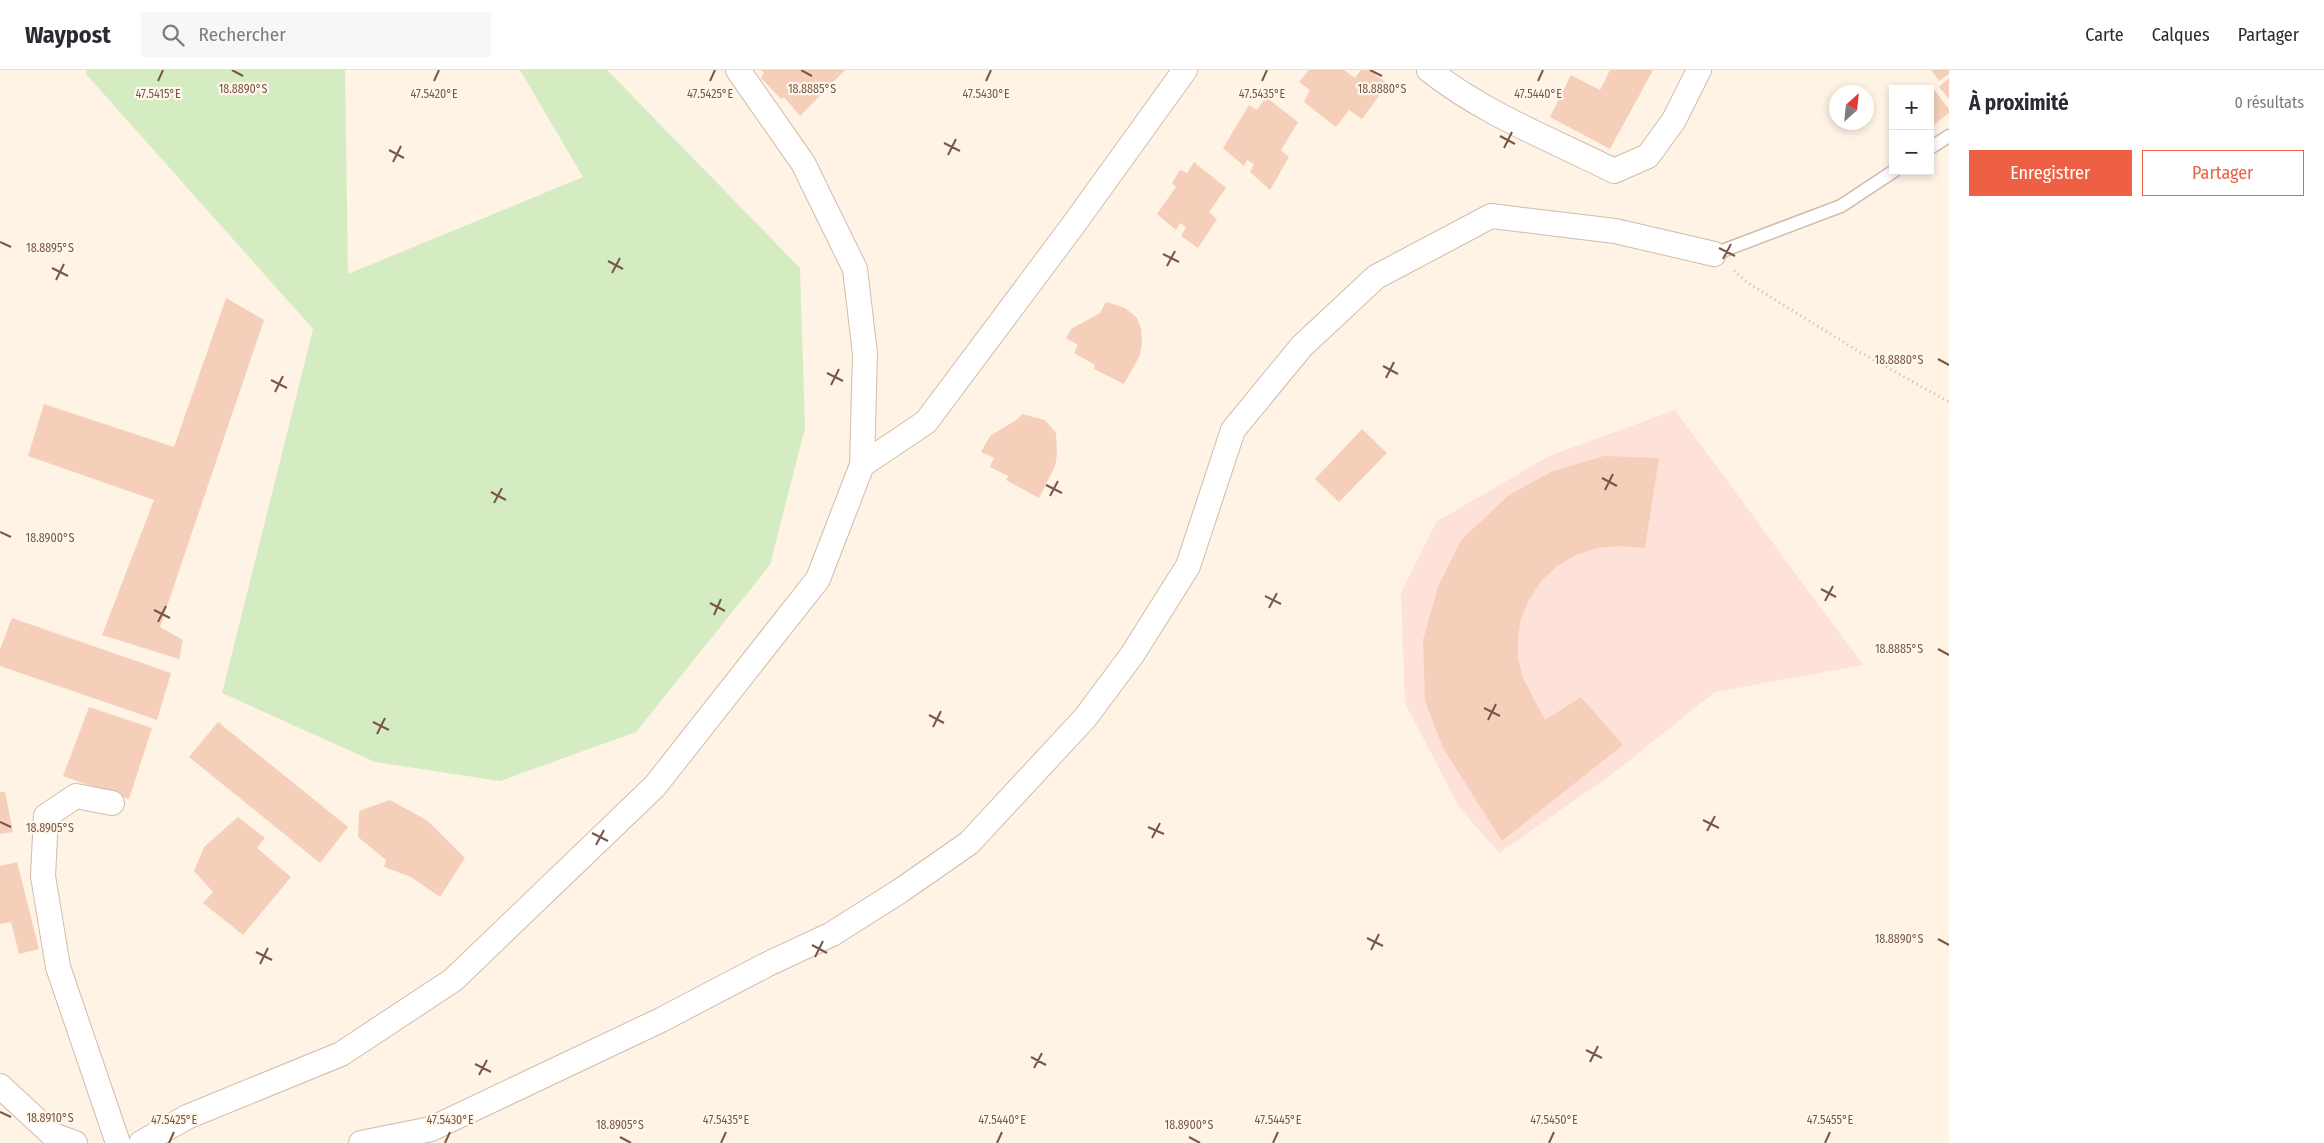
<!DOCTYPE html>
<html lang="fr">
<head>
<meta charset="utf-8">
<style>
	:root { --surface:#fff; --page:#f7f7f7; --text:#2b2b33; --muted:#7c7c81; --line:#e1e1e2; --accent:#ee6043 }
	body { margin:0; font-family:"Fira Sans Condensed",sans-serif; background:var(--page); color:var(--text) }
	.controls { position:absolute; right:15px; top:15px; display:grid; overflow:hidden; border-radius:0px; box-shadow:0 2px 8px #0003 }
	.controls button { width:45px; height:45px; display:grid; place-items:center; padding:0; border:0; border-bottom:1px solid var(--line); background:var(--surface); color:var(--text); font:25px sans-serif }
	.compass { position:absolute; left:1829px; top:15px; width:45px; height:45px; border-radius:50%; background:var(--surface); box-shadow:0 2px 8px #0003; rotate:27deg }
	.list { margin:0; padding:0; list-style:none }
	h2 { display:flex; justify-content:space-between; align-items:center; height:65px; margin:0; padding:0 20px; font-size:21px }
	h2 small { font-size:16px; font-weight:400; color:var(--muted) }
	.actions { display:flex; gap:10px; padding:15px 20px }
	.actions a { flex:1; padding:11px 0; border:1px solid var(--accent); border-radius:0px; text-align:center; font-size:18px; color:var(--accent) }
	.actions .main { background:var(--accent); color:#fff }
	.icon { flex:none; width:28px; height:28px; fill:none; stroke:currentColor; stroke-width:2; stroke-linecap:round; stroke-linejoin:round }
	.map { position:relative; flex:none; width:1949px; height:1073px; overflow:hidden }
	header { display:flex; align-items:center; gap:30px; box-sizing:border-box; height:70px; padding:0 25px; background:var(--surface); border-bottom:1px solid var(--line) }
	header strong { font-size:24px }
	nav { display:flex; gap:28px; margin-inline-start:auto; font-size:18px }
	.search { width:350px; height:45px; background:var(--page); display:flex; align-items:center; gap:12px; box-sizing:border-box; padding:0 18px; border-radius:0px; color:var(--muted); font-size:19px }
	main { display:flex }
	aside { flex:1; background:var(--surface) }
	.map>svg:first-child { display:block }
	.commercial { fill:#fee1d8 }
	.green { fill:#d5ecc2 }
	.building { fill:#f5cfba }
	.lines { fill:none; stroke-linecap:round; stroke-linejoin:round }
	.service-casing { stroke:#d2bbac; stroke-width:15 }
	.minor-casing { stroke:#d2bbac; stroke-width:26 }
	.path { stroke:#dab29d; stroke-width:3; stroke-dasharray:1 4; stroke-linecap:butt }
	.service { stroke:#fff; stroke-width:12 }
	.minor { stroke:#fff; stroke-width:24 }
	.ticks { fill:none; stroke:#785748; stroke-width:2 }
	.ticks-label { font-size:12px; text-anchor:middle; fill:#785748; stroke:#fff7ec; stroke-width:4.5; stroke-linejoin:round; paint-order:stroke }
</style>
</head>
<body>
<header>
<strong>Waypost</strong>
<div class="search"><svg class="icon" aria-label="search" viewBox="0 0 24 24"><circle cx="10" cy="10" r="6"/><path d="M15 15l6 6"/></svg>Rechercher</div>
<nav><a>Carte</a><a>Calques</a><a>Partager</a></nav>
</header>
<main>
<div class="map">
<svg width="1949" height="1073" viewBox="0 0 1949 1073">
	<rect width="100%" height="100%" fill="#fef3e5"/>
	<path class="commercial" d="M1675,340l188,255 -148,27 -104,83 -112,78 -40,-46 -54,-104 -4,-110 35,-71 113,-66z"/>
	<path class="green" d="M87,0h258l3,204 235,-97 -63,-107h87l193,198 5,160 -35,137 -134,167 -136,49 -125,-19 -153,-69 91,-364 -227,-255z"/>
	<g class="building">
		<path d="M761,0h84l-45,46 -16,-19 -3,2 -20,-21 3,-5z"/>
		<path d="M1309,0h35l11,8 6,-8h8l19,14 -26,35 -13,-9 -13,17 -32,-25 6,-12 -11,-8z"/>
		<path d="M1610,0h43l-43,79 -60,-32 21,-42 29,15z"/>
		<path d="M1931,0h18v4l-10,7z"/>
		<path d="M1949,8v21l-10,-12z"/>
		<path d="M1932,17l17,22v4l-19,15v-40z"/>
		<path d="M1266,27l32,25 -17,28 8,7 -19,33 -20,-18 4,-8 -7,-4 -3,6 -21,-18 26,-43 8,5z"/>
		<path d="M1194,92l32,26 -17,24 8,7 -19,29 -17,-12 5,-9 -6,-4 -4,7 -19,-16 19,-27 -4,-4 8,-13 7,3z"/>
		<path d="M226,228l38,22 -104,307 23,13 -4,19 -77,-24 52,-135 -126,-44 16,-52 130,43z"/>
		<path d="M1106,232l19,6 12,10 4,11 1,13 -2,13 -16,29 -30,-15 1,-4 -21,-12 4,-8 -12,-7 5,-9 29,-16z"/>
		<path d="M1022,344l23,6 11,13 1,22 -2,11 -16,32 -33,-18 2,-4 -18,-9 4,-9 -13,-6 9,-16 28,-17z"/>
		<path d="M1362,359l25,24 -48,49 -24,-23z"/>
		<path d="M1604,386l55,2 -14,90 -26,-2 -22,2 -21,7 -19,11 -16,15 -12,19 -8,18 -3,20v20l5,20 22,42 36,-23 42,48 -121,96 -59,-93 -18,-47 -2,-61 15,-53 23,-47 48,-45 44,-24z"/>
		<path d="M12,548l159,55 -14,47 -157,-54v-17z"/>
		<path d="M89,637l63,21 -23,71 -66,-23z"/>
		<path d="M218,652l130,105 -28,36 -131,-106z"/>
		<path d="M0,722h5l8,40 -13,2z"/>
		<path d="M390,730l38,21 37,37 -25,39 -29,-20 -27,-10 2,-7 -28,-23 1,-26z"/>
		<path d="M238,747l27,21 -8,10 34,29 -48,58 -40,-32 10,-11 -19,-21 10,-24z"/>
		<path d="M17,792l22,87 -20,5 -8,-32 -11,2v-58z"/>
	</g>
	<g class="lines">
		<defs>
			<g id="service">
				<path d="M1930,78l19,-12"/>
				<path d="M1714,184l127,-48 53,-35"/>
			</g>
			<g id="minor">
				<path d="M738,0l65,93 52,106 10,85 -3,111"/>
				<path d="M1429,0c55,44 122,69 185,101l34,-15 26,-36 25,-50"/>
				<path d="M112,733l-36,-7 -30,20 -3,60 15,91 60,176"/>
				<path d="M0,1016l53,49 22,8"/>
				<path d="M141,1073l46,-26 154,-63 112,-74 202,-194 163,-207 44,-114 64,-43 148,-198 111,-154"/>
				<path d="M361,1073l70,-14 230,-109 105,-55 66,-31 68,-43 69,-48 116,-125 47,-63 56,-89 45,-136 69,-84 74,-69 115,-61 124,15 99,23"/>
			</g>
		</defs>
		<use href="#service" class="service-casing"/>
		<use href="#minor" class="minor-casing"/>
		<path class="path" d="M1734,201l14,12 110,68 91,51"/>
		<use href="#service" class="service"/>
		<use href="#minor" class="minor"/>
	</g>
	<path class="ticks" d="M232,0l11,6M801,0l11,6M1370,0l12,6M158,11l5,-11M434,11l5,-11M710,11l5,-11M986,11l5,-11M1262,11l5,-11M1538,11l5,-11M1500,66l15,8M944,73l16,8M1504,78l8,-16M389,80l15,8M948,85l8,-16M393,92l8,-16M0,172l11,5M1719,178l16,8M1163,184l16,8M1723,189l8,-15M608,191l15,8M1167,196l8,-15M52,198l16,8M612,203l8,-15M56,210l8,-16M1938,289l11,6M1383,296l15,8M827,303l16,8M1386,308l8,-16M271,310l16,8M831,315l8,-16M275,322l8,-16M1602,408l15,8M1046,415l16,8M1605,420l8,-16M491,422l15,8M1050,426l8,-15M494,433l8,-15M0,462l11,5M1821,519l15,8M1265,526l16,8M1825,531l8,-15M710,533l15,8M1269,538l8,-15M154,540l16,8M714,545l7,-16M158,552l8,-16M1938,579l11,6M1484,638l16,8M929,645l15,8M1488,650l8,-16M373,652l16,8M933,657l8,-16M377,664l8,-16M1703,750l16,8M0,752l11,5M1148,757l16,7M1707,761l8,-15M592,763l16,8M1152,768l8,-15M596,775l8,-15M1367,868l16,8M1938,869l11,6M812,875l15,8M1371,880l8,-16M256,882l16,8M815,887l8,-16M260,894l8,-16M1586,980l16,8M1031,987l15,8M1590,992l8,-16M475,994l16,8M1034,998l8,-15M479,1005l8,-15M0,1042l11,5M620,1067l11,6M1189,1067l11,6M169,1073l5,-11M445,1073l5,-11M721,1073l5,-11M997,1073l5,-11M1273,1073l5,-11M1549,1073l5,-11M1825,1073l5,-11"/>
	<g class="ticks-label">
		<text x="243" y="23">18.8890°S</text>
		<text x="812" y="23">18.8885°S</text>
		<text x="1382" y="23">18.8880°S</text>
		<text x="158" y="28">47.5415°E</text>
		<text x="434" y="28">47.5420°E</text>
		<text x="710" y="28">47.5425°E</text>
		<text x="986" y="28">47.5430°E</text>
		<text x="1262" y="28">47.5435°E</text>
		<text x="1538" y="28">47.5440°E</text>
		<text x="50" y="182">18.8895°S</text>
		<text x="1899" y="294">18.8880°S</text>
		<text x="50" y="472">18.8900°S</text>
		<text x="1899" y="583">18.8885°S</text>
		<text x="50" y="762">18.8905°S</text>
		<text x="1899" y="873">18.8890°S</text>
		<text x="50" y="1052">18.8910°S</text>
		<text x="174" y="1054">47.5425°E</text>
		<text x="450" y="1054">47.5430°E</text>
		<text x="726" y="1054">47.5435°E</text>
		<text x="1002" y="1054">47.5440°E</text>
		<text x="1278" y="1054">47.5445°E</text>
		<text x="1554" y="1054">47.5450°E</text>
		<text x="1830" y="1054">47.5455°E</text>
		<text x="620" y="1059">18.8905°S</text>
		<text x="1189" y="1059">18.8900°S</text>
	</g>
</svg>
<div class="controls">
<button>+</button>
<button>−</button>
</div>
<svg class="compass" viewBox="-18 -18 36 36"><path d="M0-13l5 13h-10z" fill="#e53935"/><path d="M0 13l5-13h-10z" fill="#7c7c81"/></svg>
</div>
<aside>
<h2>À proximité<small>0 résultats</small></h2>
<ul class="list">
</ul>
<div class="actions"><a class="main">Enregistrer</a><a>Partager</a></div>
</aside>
</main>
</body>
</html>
